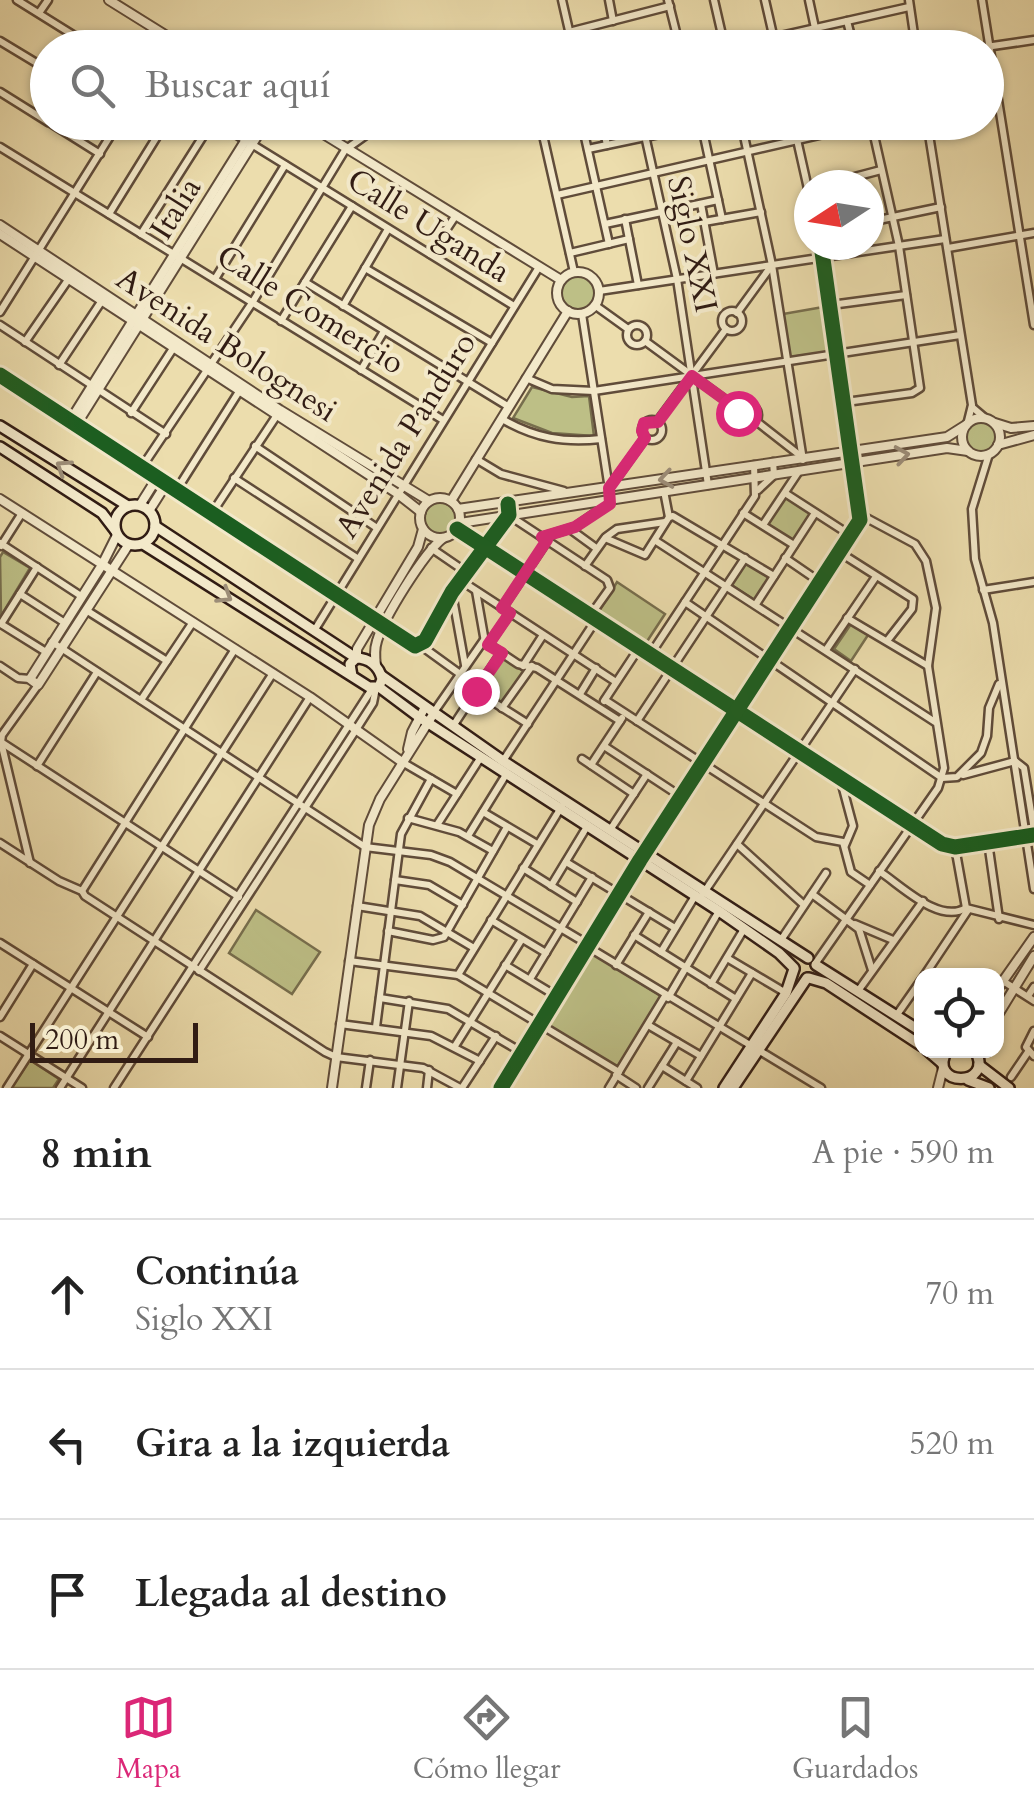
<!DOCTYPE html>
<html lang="es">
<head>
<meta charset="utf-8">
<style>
	:root { --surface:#fff; --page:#f2f2f2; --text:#222; --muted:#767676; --line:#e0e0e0; --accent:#db2777 }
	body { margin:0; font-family:Cardo,serif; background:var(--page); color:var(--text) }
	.controls { position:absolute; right:30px; bottom:30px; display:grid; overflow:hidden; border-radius:20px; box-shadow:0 2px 8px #0004 }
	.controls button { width:90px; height:90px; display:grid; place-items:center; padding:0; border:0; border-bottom:2px solid var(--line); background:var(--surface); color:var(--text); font:50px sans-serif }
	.compass { position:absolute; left:794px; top:170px; width:90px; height:90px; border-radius:50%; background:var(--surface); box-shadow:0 2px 8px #0004; rotate:258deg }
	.scale { position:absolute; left:30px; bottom:25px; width:168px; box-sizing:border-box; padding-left:10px; border:5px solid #311c14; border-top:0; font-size:28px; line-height:35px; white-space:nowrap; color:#311c14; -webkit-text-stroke:8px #f3e9ca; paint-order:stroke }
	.stop { position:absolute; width:30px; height:30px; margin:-22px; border:8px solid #db2777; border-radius:50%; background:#fff }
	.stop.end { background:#db2777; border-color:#fff; box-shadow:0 2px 10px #0008 }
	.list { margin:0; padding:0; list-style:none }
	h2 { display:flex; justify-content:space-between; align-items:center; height:130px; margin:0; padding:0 40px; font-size:42px }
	h2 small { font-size:32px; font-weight:400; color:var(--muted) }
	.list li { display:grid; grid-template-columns:65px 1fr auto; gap:30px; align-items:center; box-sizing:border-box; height:150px; padding:0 40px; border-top:2px solid var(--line) }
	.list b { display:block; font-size:38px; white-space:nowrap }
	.list p { margin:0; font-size:32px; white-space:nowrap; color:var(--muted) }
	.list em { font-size:32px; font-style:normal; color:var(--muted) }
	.icon { flex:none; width:55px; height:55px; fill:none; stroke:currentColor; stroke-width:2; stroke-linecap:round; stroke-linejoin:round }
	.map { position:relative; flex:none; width:1034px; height:1088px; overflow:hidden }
	.search { position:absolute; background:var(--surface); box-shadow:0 2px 8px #0004; left:30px; right:30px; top:30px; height:110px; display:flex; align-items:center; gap:25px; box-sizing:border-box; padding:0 35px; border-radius:55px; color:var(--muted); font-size:38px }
	.sheet { height:580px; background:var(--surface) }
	nav { display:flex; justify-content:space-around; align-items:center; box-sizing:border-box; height:140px; border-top:2px solid var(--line); background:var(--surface); font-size:28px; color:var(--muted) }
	nav a { display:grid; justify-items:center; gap:5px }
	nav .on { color:var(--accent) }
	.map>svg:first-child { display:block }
	.green { fill:#bdbf86; stroke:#776e4d; stroke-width:2.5 }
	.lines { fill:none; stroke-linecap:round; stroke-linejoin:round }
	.minor-casing { stroke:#604c3a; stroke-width:11 }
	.tertiary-casing { stroke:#604c3a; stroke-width:12 }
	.secondary-casing { stroke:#311c14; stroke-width:14 }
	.minor { stroke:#f3e9ca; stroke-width:6 }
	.tertiary { stroke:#f3e9ca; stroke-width:8 }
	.secondary { stroke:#f3e9ca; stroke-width:9 }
	.cycleway-casing { stroke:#f3e9ca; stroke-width:21 }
	.cycleway { stroke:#1b5e20; stroke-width:15 }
	.oneway { stroke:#9c8d78 }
	.route { stroke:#db2777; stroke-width:12 }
	.labels { text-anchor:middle; stroke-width:8; stroke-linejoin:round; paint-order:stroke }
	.street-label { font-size:32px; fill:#311c14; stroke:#f3e9ca }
</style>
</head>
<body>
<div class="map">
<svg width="1034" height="1088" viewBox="0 0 1034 1088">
	<rect width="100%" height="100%" fill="#ecddad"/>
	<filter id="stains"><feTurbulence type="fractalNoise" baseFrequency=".002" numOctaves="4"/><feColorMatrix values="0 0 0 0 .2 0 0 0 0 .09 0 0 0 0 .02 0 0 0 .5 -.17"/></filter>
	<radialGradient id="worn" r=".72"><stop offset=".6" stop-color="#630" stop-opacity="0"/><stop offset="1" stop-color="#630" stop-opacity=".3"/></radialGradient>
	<g class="green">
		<circle cx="578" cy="293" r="19"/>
		<path d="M829,306l7,45 -46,6 -7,-43z"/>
		<path d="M532,387l40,10 17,-1 5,40 -42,-3 -39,-15z"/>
		<circle cx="981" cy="437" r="16"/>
		<path d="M785,497l28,16 -19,28 -27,-17z"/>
		<circle cx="440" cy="517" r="17"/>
		<path d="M3,552l27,16 -29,48 -1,-59z"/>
		<path d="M744,562l26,16 -14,23 -26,-17z"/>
		<path d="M617,582l48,32 -21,32 -48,-30z"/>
		<path d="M851,624l17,11 -17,26 -17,-12z"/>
		<path d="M502,656l23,15 -23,34 -22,-14z"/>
		<path d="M256,910l64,42 -28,42 -63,-41z"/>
		<path d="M588,951l73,45 -43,72 -73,-45z"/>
		<path d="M30,1060l29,19 -6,9h-42z"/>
	</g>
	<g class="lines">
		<defs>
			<g id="minor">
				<path d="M17,0l77,48"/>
				<path d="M562,0l11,48"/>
				<path d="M609,0l4,21"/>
				<path d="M668,0l12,48"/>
				<path d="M714,0l11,48"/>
				<path d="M765,0l11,48"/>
				<path d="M809,0l6,28"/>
				<path d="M909,0l7,48"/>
				<path d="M982,0l52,325"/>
				<path d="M39,13l9,-13"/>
				<path d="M847,21l7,27"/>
				<path d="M569,32l101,-26"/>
				<path d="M0,41l48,29"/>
				<path d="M986,47l48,-7"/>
				<path d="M164,48l6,-10"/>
				<path d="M727,48l182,-41"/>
				<path d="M0,92l48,30"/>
				<path d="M49,122l51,32"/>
				<path d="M216,122l298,184"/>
				<path d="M540,122l34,150"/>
				<path d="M602,122l5,23"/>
				<path d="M642,122l35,157 31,206"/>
				<path d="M701,122l21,97"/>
				<path d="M741,122l31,143 31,195"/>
				<path d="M793,122l16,71"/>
				<path d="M927,122l45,283 -5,20"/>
				<path d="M582,124l27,120"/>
				<path d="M542,132l45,-10"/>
				<path d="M0,147l443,273"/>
				<path d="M588,149l114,-24"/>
				<path d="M824,185l57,-15"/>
				<path d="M557,195l315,-72"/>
				<path d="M701,204l13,70"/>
				<path d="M109,214l57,-92"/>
				<path d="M625,219l13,66"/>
				<path d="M704,222l57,-10"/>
				<path d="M869,222l72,-15"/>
				<path d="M605,224l113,-24"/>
				<path d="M141,234l71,-112"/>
				<path d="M948,248l86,-15"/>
				<path d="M570,253l59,-14"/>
				<path d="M430,254l26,-39"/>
				<path d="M365,268l127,75"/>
				<path d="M215,279l70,-114"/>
				<path d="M305,282l204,125"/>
				<path d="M599,291l346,-52"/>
				<path d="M831,305l75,-10"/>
				<path d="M343,306l45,-77"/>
				<path d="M596,306l32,23"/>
				<circle cx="732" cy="321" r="10"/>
				<path d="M0,312l119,-190"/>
				<path d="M737,313l35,-48"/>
				<path d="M281,321l71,-115"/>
				<circle cx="637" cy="335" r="10"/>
				<path d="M0,325l166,109"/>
				<path d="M645,341l94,69"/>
				<path d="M25,342l45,-65"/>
				<path d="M59,365l44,-66"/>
				<path d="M361,370l23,-39"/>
				<path d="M526,378l26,11 42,2 366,-56"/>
				<path d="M846,402l66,-9 8,-5 -21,-142 -28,-124"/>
				<circle cx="748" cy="415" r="10"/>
				<path d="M972,407l13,11"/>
				<path d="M131,413l43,-66"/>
				<path d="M502,419c33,19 61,24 99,20"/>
				<circle cx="652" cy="430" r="10"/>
				<path d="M756,421l46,36"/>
				<path d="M657,422l69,-93"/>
				<path d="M255,446l122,82"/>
				<path d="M989,454l-17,55 3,50 18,64 41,266"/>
				<path d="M476,459l25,15 63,17"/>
				<path d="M142,467l110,-164 93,-153 21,-15 26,-13"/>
				<path d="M234,478l123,80"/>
				<path d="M610,487l35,-49"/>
				<path d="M758,490l16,-15 -1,-13"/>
				<path d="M176,491l64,-101"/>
				<path d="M664,491l5,26"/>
				<path d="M785,493l65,42"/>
				<path d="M212,513l65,-98"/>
				<path d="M743,513l51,32"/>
				<path d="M510,516l97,64 3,8 -20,28"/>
				<path d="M763,525l36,-54"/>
				<path d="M457,529l485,315 13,3 79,-12"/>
				<path d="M570,529l26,19"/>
				<path d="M542,537l33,-10 36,-25 -29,-188"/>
				<path d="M606,537l11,-8 48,-7"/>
				<path d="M656,541l279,181"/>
				<path d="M0,543l81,53"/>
				<path d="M1,546l21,-33"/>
				<path d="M431,548l35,24"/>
				<path d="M839,552l74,47 -1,10 -25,32"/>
				<path d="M785,558l35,24"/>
				<path d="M585,566l20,-28 40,17 24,-38 4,-1 101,60"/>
				<path d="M460,580l156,102"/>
				<path d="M983,590l51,-8"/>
				<path d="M476,591l9,51 33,22 19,4 83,53"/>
				<path d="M452,593l13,72"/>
				<path d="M20,594l45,29"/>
				<path d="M685,602l257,176 15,-1 24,-24 6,-17 2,-28 10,-24"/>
				<path d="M756,604l59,-91"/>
				<path d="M502,608l45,-67"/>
				<path d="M86,610l81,51"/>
				<path d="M847,618l81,48"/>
				<path d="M1,624l36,-57"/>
				<path d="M1,624l45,28"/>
				<path d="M384,625l31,21 10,-5 27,-49 57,-77 -1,-11"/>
				<path d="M314,631l225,-364"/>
				<path d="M52,642l313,205 66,8 19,7 139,83"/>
				<path d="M420,645l40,29"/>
				<path d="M488,645l22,-32"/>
				<path d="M826,650l49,-72"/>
				<path d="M650,655l105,-159 -1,-31"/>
				<path d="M0,666l18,12 12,1"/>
				<path d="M523,666l20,-31"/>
				<path d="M476,691l52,33"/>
				<path d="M580,694l16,-26"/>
				<path d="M141,700l52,-78"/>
				<path d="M605,700l211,137 27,5 8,30 19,13"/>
				<path d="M604,701l35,-53"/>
				<path d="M502,708l30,-42"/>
				<path d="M434,712l50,-72"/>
				<path d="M637,721l108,-163"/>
				<path d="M453,726l48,-73"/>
				<path d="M1,742l238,155"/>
				<path d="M604,746l76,50"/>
				<path d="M582,759l52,35"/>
				<path d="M503,761l93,-141"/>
				<path d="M1015,761l9,7 10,62"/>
				<path d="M402,762l55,32"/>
				<path d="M591,765l31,-47"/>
				<path d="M37,766l60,-94"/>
				<path d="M963,775l52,-14"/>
				<path d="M841,781l12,45 -8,19"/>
				<path d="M483,812l54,32"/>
				<path d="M408,818l51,14 34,19"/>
				<path d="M437,825l44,-68"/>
				<path d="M610,830l37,-56"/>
				<path d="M468,836l39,-63"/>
				<path d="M988,842l11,77"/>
				<path d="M0,843l59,38 23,10 3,5 240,156 11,5 87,11 37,20"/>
				<path d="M737,844l67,61"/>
				<path d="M955,847l11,61 68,17"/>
				<path d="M566,862l109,66"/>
				<path d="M30,863l-29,-121 1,-7 36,-50"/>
				<path d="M523,868l54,34"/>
				<path d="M879,871c23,15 60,53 87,37"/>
				<path d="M395,880l34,5 34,20"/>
				<path d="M551,886l37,-61"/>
				<path d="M82,891l153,-242"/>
				<path d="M703,894l152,-225"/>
				<path d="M812,894l47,35 13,41"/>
				<path d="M357,906l63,10 54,32"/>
				<path d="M491,920l55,33"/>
				<path d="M855,924l38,16"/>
				<path d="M388,931l45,9 11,-3 63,-110"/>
				<path d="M634,935l102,64"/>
				<path d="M781,940l45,-67"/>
				<path d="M0,943l148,94"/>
				<path d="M588,947l233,141"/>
				<path d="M661,952l34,-56"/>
				<path d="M727,958l59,35"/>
				<path d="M349,961l109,14 161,97"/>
				<path d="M815,964l123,-176 6,-20 -16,-102 8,-58 -10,-47 -11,-17 -54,-29"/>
				<path d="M505,965l53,32"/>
				<path d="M616,965l33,-53"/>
				<path d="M199,971l158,-243 16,-25 3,-15"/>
				<path d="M458,975l104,-169"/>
				<path d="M924,976l44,-66"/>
				<path d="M530,979l62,-102"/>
				<path d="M1003,981l31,20"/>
				<path d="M711,984l33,-55"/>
				<path d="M858,991l65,-90"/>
				<path d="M1028,996l6,-9"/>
				<path d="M380,998l68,11 75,44"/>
				<path d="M668,998l51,-87"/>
				<path d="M896,1016l26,-37"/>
				<path d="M0,1017l33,-53"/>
				<path d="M340,1024l91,12 49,25"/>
				<path d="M648,1025l53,31"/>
				<path d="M376,1027l25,-193 30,-55"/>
				<path d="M1034,1031l-8,16 8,9"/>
				<path d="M0,1036l82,52"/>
				<path d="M455,1046l67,-107"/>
				<path d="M662,1066l35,22"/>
				<path d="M616,1075l20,13"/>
				<path d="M1011,1077l17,-25"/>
				<path d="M686,1081l66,-108"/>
				<path d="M7,1088l266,-415"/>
				<path d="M60,1088l250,-391"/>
				<path d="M114,1088l258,-399"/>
				<path d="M366,1088l4,-28"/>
				<path d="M397,1088l12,-87"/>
				<path d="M427,1088l2,-18"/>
				<path d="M462,1088l34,-52"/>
				<path d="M501,1088l139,-228 220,-340 -39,-275"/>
				<path d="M609,1088l56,-92"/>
				<path d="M648,1088l29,-46"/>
			</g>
			<g id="tertiary">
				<path d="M109,0l77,48"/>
				<path d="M304,122l257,158"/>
				<path d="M0,225l280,185 149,91"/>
				<path d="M0,234l398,260 23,18"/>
				<circle cx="578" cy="293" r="21"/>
				<path d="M0,375l384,250"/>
				<circle cx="981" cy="437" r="19"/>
				<path d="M70,421l187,-299"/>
				<path d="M995,423l16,5 23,-2"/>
				<path d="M76,425l190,-303"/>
				<path d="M998,445l36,-10"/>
				<circle cx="440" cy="518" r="20"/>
				<path d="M0,499l310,198 92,65"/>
				<path d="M451,501l117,-190"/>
				<path d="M140,505l17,-27"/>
				<path d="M458,509l489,-72 19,-12"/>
				<path d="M149,511l17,-27"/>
				<path d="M460,523l487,-75 21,3"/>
				<path d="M117,535l-15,30 -72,114 8,6 91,-141"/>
				<path d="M357,658v-9l61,-102 5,-18"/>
				<path d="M376,666c-1,-8 -2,-16 1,-25 7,-24 47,-88 66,-103"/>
				<path d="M408,749l4,-17 13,-25"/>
				<path d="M996,991l38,-54"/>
				<path d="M996,1018l38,-62"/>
				<path d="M332,1088l37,-263 11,-26 54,-86"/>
				<path d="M938,1088l5,-20"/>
			</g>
			<g id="secondary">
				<path d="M0,426l128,80"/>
				<path d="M0,447l102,66 13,17"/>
				<circle cx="135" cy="525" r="20"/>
				<path d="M155,526l201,132"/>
				<path d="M143,544l226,143h10l3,-8c-3,-13 -13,-21 -26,-21l-6,6 2,12"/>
				<path d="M382,676l121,85 305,197"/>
				<path d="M379,687l40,30 300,194 60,42 15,15"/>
				<path d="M816,965l106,67"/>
				<path d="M809,978l17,5 96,63"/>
				<path d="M927,1050l15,13"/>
				<path d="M947,1050c-21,38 49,38 28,0"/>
				<path d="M979,1065l30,23"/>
				<path d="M968,1080l21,8"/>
				<path d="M724,1088l62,-95 8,-24"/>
				<path d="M733,1088l74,-110"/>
			</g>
		</defs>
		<use href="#minor" class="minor-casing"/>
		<use href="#tertiary" class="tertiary-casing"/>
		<use href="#secondary" class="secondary-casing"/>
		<use href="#minor" class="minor"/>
		<use href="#tertiary" class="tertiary"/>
		<use href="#secondary" class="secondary"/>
		<defs>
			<g id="cycleway">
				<path d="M0,375l415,271 10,-5 27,-49 57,-77 -1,-11"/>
				<path d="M457,529l485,315 13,3 79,-12"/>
				<path d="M501,1088l139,-228 220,-340 -39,-275"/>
			</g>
		</defs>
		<use href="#cycleway" class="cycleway-casing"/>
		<use href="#cycleway" class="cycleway"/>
	</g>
	<defs><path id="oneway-chevron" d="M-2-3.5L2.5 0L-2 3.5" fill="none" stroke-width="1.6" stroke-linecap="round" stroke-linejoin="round" transform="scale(2.5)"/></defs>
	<g class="oneway">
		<use href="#oneway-chevron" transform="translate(902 455) rotate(-9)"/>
		<use href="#oneway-chevron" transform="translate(63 467) rotate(-147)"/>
		<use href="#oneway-chevron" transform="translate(666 479) rotate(171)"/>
		<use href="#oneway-chevron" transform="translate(225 596) rotate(32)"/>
	</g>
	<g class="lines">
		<path class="route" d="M476,691l26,-38 -14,-8 22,-32 -8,-5 45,-68 -5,-3 33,-10 35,-23 -1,-16 36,-50 -3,-7 2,-8 14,-1 34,-46 47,34 -1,3"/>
	</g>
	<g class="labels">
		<g class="street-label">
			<text transform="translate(175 208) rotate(-58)" y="11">Italia</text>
			<text transform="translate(429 225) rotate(32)" y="11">Calle Uganda</text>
			<text transform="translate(693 244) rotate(78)" y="11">Siglo XXI</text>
			<text transform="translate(311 309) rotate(32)" y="11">Calle Comercio</text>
			<text transform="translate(227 344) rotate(33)" y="11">Avenida Bolognesi</text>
			<text transform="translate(405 435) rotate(-58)" y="11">Avenida Panduro</text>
		</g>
	</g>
	<rect width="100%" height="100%" filter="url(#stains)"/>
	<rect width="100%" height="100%" fill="url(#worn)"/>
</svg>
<div class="controls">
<button><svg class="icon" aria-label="locate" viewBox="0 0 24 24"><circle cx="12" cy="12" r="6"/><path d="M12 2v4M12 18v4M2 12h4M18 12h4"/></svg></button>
</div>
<svg class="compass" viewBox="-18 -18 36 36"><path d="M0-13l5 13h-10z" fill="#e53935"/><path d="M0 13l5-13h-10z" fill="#767676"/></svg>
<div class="scale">200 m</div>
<div class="stop" style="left:738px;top:413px"></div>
<div class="stop end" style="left:476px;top:691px"></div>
<div class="search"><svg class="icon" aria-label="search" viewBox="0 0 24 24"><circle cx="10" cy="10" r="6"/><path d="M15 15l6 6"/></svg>Buscar aquí</div>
</div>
<section class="sheet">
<h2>8 min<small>A pie · 590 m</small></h2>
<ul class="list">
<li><svg class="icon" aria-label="ahead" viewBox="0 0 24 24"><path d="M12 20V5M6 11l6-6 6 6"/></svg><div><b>Continúa</b><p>Siglo XXI</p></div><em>70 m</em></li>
<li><svg class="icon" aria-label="left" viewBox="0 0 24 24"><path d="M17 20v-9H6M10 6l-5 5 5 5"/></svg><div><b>Gira a la izquierda</b></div><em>520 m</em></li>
<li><svg class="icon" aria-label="arrive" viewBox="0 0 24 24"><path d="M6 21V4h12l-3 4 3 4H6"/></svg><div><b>Llegada al destino</b></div></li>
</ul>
</section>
<nav>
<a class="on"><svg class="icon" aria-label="map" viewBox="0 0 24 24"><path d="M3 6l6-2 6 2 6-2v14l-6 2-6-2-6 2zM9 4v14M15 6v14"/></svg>Mapa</a>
<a><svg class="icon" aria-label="directions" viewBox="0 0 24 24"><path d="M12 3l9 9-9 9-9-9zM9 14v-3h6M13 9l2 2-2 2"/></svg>Cómo llegar</a>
<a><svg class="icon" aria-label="saved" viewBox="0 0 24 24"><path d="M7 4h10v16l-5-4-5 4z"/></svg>Guardados</a>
</nav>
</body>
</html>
